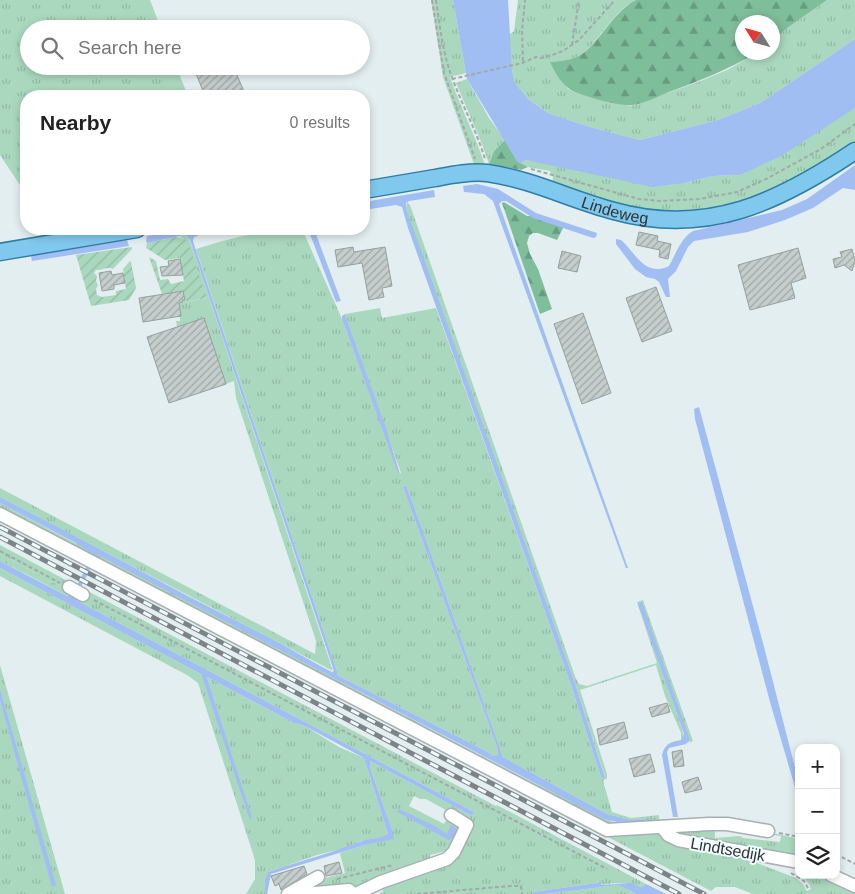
<!DOCTYPE html>
<html lang="en">
<head>
<meta charset="utf-8">
<style>
	:root { --surface:#fff; --page:#f6f6f6; --text:#222; --muted:#767676; --line:#e0e0e0 }
	body { margin:0; font-family:Helvetica,sans-serif; background:var(--page); color:var(--text) }
	.controls { position:absolute; right:15px; bottom:15px; display:grid; overflow:hidden; border-radius:10px; box-shadow:0 2px 8px #0003 }
	.controls button { width:45px; height:45px; display:grid; place-items:center; padding:0; border:0; border-bottom:1px solid var(--line); background:var(--surface); color:var(--text); font:25px sans-serif }
	.compass { position:absolute; left:735px; top:15px; width:45px; height:45px; border-radius:50%; background:var(--surface); box-shadow:0 2px 8px #0003; rotate:307deg }
	.list { margin:0; padding:0; list-style:none }
	h2 { display:flex; justify-content:space-between; align-items:center; height:65px; margin:0; padding:0 20px; font-size:21px }
	h2 small { font-size:16px; font-weight:400; color:var(--muted) }
	.icon { flex:none; width:28px; height:28px; fill:none; stroke:currentColor; stroke-width:2; stroke-linecap:round; stroke-linejoin:round }
	.map { position:relative; flex:none; width:855px; height:894px; overflow:hidden }
	.search { position:absolute; background:var(--surface); box-shadow:0 2px 8px #0003; left:20px; top:20px; width:350px; height:55px; display:flex; align-items:center; gap:12px; box-sizing:border-box; padding:0 18px; border-radius:28px; color:var(--muted); font-size:19px }
	.panel { position:absolute; background:var(--surface); box-shadow:0 2px 8px #0003; left:20px; top:90px; width:350px; height:145px; border-radius:20px }
	.map>svg:first-child { display:block }
	.grass { fill:url(#grass-tufts) }
	.forest { fill:url(#forest-firs) }
	.wetland { fill:url(#wetland-marsh) }
	.garden { fill:url(#garden-furrows) }
	.water { fill:#a1bef3 }
	.building { fill:url(#building-hatch); stroke:#959f9d }
	.lines { fill:none; stroke-linecap:round; stroke-linejoin:round }
	.minor-casing { stroke:#a7b1b3; stroke-width:15 }
	.major-casing { stroke:#2d7da4; stroke-width:19 }
	.path { stroke:#a1a9aa; stroke-width:2; stroke-dasharray:4 2.5; stroke-linecap:butt }
	.minor { stroke:#fff; stroke-width:12 }
	.major { stroke:#80c8ed; stroke-width:16 }
	.rail-casing { stroke:#7d8485; stroke-width:5 }
	.rail { stroke:#f0fbfd; stroke-width:3; stroke-dasharray:9; stroke-linecap:butt }
	.labels { text-anchor:middle; stroke-width:4; stroke-linejoin:round; paint-order:stroke }
	.street-label { font-size:16px; fill:#303434; stroke:#f0fbfd }
</style>
</head>
<body>
<div class="map">
<svg width="855" height="894" viewBox="0 0 855 894">
	<defs>
		<pattern id="grass-tufts" width="24" height="20" patternUnits="userSpaceOnUse" patternTransform="scale(1.25)"><rect width="24" height="20" fill="#aad8be"/><path d="M3 7l-1-3M5 7V3M7 7l1-3M15 17l-1-3M17 17v-4M19 17l1-3" fill="none" stroke="#93baa4"/></pattern>
		<pattern id="forest-firs" width="22" height="20" patternUnits="userSpaceOnUse" patternTransform="scale(1.25)"><rect width="22" height="20" fill="#7fbe9b"/><path d="M5 1l3.5 6h-7zM16 11l3.5 6h-7z" fill="#689b7f"/></pattern>
		<pattern id="wetland-marsh" width="20" height="14" patternUnits="userSpaceOnUse" patternTransform="scale(1.25)"><rect width="20" height="14" fill="#aad8be"/><path d="M1 5h8M5 5V1M11 12h8M15 12V8" fill="none" stroke="#93baa4"/></pattern>
		<pattern id="garden-furrows" width="10" height="10" patternUnits="userSpaceOnUse" patternTransform="scale(1.25)"><rect width="10" height="10" fill="#aad8be"/><path d="M-1 1l2-2M0 10L10 0M9 11l2-2" fill="none" stroke="#93baa4"/></pattern>
		<pattern id="building-hatch" width="6" height="6" patternUnits="userSpaceOnUse" patternTransform="scale(1.25)"><rect width="6" height="6" fill="#c4cecc"/><path d="M-1 1l2-2M0 6l6-6M5 7l2-2" fill="none" stroke="#a0a8a6"/></pattern>
	</defs>
	<rect width="100%" height="100%" fill="#e3eef0"/>
	<g class="grass">
		<path d="M0,0h150l11,29h-132v37h147l12,30h-162v98l-26,-39z"/>
		<path d="M431,0h22l13,73 -16,4c11,31 26,60 36,91l-11,-1 -32,-90z"/>
		<path d="M518,0h118c-26,12 -40,50 -62,58 -7,3 -16,3 -23,4l17,27 25,9 38,8 67,-24 29,-12 30,-17 15,-1 1,-12 17,-14 37,-26h28v39l-95,64 -42,17 -78,20 -50,-13 -42,-14 -20,-14 -13,-16 -3,-13 -3,-35 5,-4z"/>
		<path d="M467,79l22,39 16,22 -11,11 -5,13 -7,-20 -26,-61z"/>
		<path d="M855,108v36l-77,47 -60,19 -68,4 -98,-30 1,-7 -3,-6 -22,-4 -7,-4 5,-3 158,23 29,-7 27,-1z"/>
		<path d="M407,202l3,3 166,474 3,5 8,2 70,-23 -20,-61 6,-2 50,141 -5,2 2,-2 -51,-137 43,125c1,4 3,8 -1,11v-7l-16,-37 -9,-31 -76,25 27,84v4l-4,3 9,31 19,6 28,-3v8l-42,6 -522,-270 3,-4 4,1 424,223 87,43 42,-1 -24,-1 -24,-6 -104,-57 -75,-212 -22,-60 -3,2 95,263v6h-5l-5,-4 -151,-77v-4l-141,-422c34,-11 71,-20 106,-20l40,90 57,155 2,-1 -56,-159 35,-6 2,10 54,-10 135,377 30,92h4l-30,-94 -163,-456 -6,-19z"/>
		<path d="M184,235l4,2 5,12 140,422 -333,-174v-9l315,166 1,-13 -80,-243 -2,-17 -8,3 -22,-66 -27,9 -1,-6h4l-1,-18 28,-5 -22,-59 -5,-2z"/>
		<path d="M0,503l92,49 1,4 -93,-48z"/>
		<path d="M0,545l77,41 -10,4 -67,-36z"/>
		<path d="M0,568l201,106 51,144 -45,-141 87,46 11,3 34,21 25,11 24,76 -1,2 -26,5 -12,6 -32,8 -49,17 -3,7v15h-19l9,-15v-19l-57,-177 -11,-8 -187,-99z"/>
		<path d="M80,587l416,219 1,-1 149,79 -5,3c-18,-5 -22,-5 -40,-2l-3,-4 -1,2 -64,9 -1,2h-153l4,-2 -1,-4 64,-21 7,-5 18,-38 -45,-25h-6l-6,-3 -5,10 35,18 4,-7 13,7 -11,26 -20,5v3l-61,26 -19,4 -53,5 20,-13 28,-7 -5,-20 25,-8 27,-6 1,-7 -22,-61 -1,-10 102,55 2,-4 -398,-212 -1,-3z"/>
		<path d="M0,665l65,229h-65v-193l53,184h2l-55,-197z"/>
		<path d="M715,830v8l25,-2 3,2 37,4 1,-6 -8,-1v-2l26,6v19l-120,-21 -8,-6z"/>
		<path d="M654,831l103,32 39,15 7,6 4,7 4,-2 -2,-5 -8,-9h21l33,15v4h-102l-18,-7h-19l-5,4 -109,-57z"/>
		<path d="M618,885l19,9h-91z"/>
	</g>
	<g class="forest">
		<path d="M636,0h191l-37,26 -17,14 -1,-18h-30v30l15,1c-29,16 -57,28 -88,39 -12,5 -24,11 -36,13 -11,2 -58,-10 -66,-18 -8,-7 -12,-15 -17,-25 8,-1 16,-1 24,-4 22,-7 37,-46 62,-58z"/>
		<path d="M505,140l12,21 11,6 -7,3 -32,-6 5,-13z"/>
		<path d="M504,202l23,14h11l26,10 -7,14 -19,-7h-5l-4,3 -2,7 3,11 8,15 14,40 -12,5 -38,-111z"/>
	</g>
	<path class="wetland" d="M0,554l73,39 -6,3 -37,-20 -30,-15z"/>
	<g class="garden">
		<path d="M176,237l9,2 4,6 18,53 -24,4v-2l2,-1 -2,-8 -21,3 -13,-37 7,4 4,19 8,-1 3,5 13,-3 -4,-23 -15,2 -19,-12 1,-5z"/>
		<path d="M132,247v2l-19,20c-5,-3 -12,2 -17,1l-2,3 3,3 -1,5 2,4 -2,4 1,6 5,2 14,-2v-4l10,-2 -3,-20 7,-8 1,1 5,26 -7,12 -38,6 -15,-51z"/>
	</g>
	<g class="water">
		<path d="M453,0h55l4,70 3,13 13,16 20,14 42,14 50,13 78,-20 42,-17 95,-64v69l-74,48 -41,19 -27,1 -29,7 -32,4 -126,-27 -5,3 -4,-2 -50,-82z"/>
		<path d="M855,165v25l-12,-2 -30,20 -28,12 -37,12 -54,9 -6,6 -12,24 -8,8 2,18h-4l-7,-15 -4,-3 -9,-2 -11,-8 -19,-25v-5l5,1c14,12 24,38 48,26 7,-12 11,-27 24,-35l89,-21 25,-11z"/>
		<path d="M477,184l21,5 38,24 61,20 -1,4 -3,1 -60,-20 -27,-17h-4l-3,3 129,364h-2l-133,-367 -9,-7 -20,-2 -1,-6z"/>
		<path d="M434,190l1,7 -26,4 -3,2v5l169,475 30,95 -4,-1 -30,-92 -163,-457 -6,-21 -6,-2 -32,5v-8z"/>
		<path d="M196,229l2,7 -4,1 -1,4 144,430v4l151,77 5,4h5v-6l-95,-263 3,-2 22,60 75,212 104,57 24,6 24,-1v2l-38,1 -13,-3 -506,-264 -22,41v4l398,212 -2,4 -102,-55 1,10 22,61 1,7 -29,6 -94,29 -4,20h-2v-15l3,-7c31,-11 64,-19 94,-31 8,-3 19,-2 26,-7l-24,-76 -59,-32 -11,-3 -87,-46 45,140 -2,3 -49,-146 -201,-106v-7l67,35 6,-3 20,-39 -19,-12 -74,-39v-6c62,32 123,64 184,97 44,23 89,44 131,69l17,9 2,-1 -144,-431 -3,-4 -3,-1 -37,8 -1,-2 1,-5z"/>
		<path d="M308,229h6l27,72 -5,1z"/>
		<path d="M127,240l2,6 -97,15 -1,-5z"/>
		<path d="M345,314l41,114 14,46 -2,-1 -56,-154v-3z"/>
		<path d="M699,407l64,236 36,140v18l-29,-99 -75,-283 -1,-10z"/>
		<path d="M642,602l48,138 -4,4 -17,4 -2,4 11,65h-5l-11,-62c3,-12 9,-13 19,-15l3,-6 -46,-130z"/>
		<path d="M0,688l56,197 -4,2 -52,-186z"/>
		<path d="M399,809l34,16 14,9 4,-9 6,4 -5,10 -3,1 -52,-28z"/>
		<path d="M601,880v5l29,-2 11,4 5,-3 20,10h-29l-19,-9 -72,9h-14l1,-2 64,-9z"/>
	</g>
	<g class="building">
		<path d="M193,66h40l13,30h-41z"/>
		<path d="M639,232l19,4 -1,5 14,3 -3,15 -9,-2 1,-7 -24,-5z"/>
		<path d="M353,247l1,5 31,-5 7,39 -10,2 2,9 -15,3 -7,-37 -24,4 -3,-17z"/>
		<path d="M798,248l8,30 -15,5 4,15 -45,12 -12,-45z"/>
		<path d="M852,249l3,12 -3,10 -8,-6 -9,3 -2,-9 9,-2 -2,-5z"/>
		<path d="M562,251l19,5 -4,16 -19,-4z"/>
		<path d="M180,259l3,16 -21,1 -2,-9 9,-1 -1,-5z"/>
		<path d="M111,271l1,4 11,-2 2,10 -11,2v4l-12,2 -3,-18z"/>
		<path d="M656,287l16,44 -30,11 -16,-44z"/>
		<path d="M183,291l2,9h-3l1,2 -4,1 2,13 -38,6 -4,-24z"/>
		<path d="M583,313l28,80 -29,11 -28,-80z"/>
		<path d="M204,318l22,66 -57,19 -22,-66z"/>
		<path d="M667,703l3,9 -18,5 -3,-9z"/>
		<path d="M624,722l4,16 -28,7 -3,-16z"/>
		<path d="M682,750l2,16 -10,1 -2,-15z"/>
		<path d="M650,754l5,18 -21,5 -5,-18z"/>
		<path d="M698,777l4,12 -17,4 -3,-11z"/>
		<path d="M339,862l3,11 -16,3 -2,-10z"/>
		<path d="M304,866l3,8 -26,16 -2,-6 -4,2 -4,-10z"/>
	</g>
	<g class="lines">
		<defs>
			<g id="minor">
				<path d="M0,514l607,316 102,-6h18l41,7"/>
				<path d="M69,587l14,8"/>
				<path d="M662,827l6,8 10,5 121,22"/>
				<path d="M831,875l24,11"/>
				<path d="M288,894l30,-17"/>
				<path d="M304,894l45,-4 4,4"/>
				<path d="M356,894l25,-12 66,-23 7,-7 13,-27 -16,-10"/>
			</g>
			<g id="major">
				<path id="s1" d="M364,190c23,-4 47,-8 71,-12 16,-3 35,-7 52,-5 44,6 85,27 127,38 93,26 165,-9 241,-60"/>
				<path d="M0,252l137,-23"/>
			</g>
		</defs>
		<use href="#minor" class="minor-casing"/>
		<use href="#major" class="major-casing"/>
		<g class="path">
			<path d="M432,0l12,73 31,86"/>
			<path d="M436,0c4,27 7,55 17,80 10,27 24,52 32,79"/>
			<path d="M572,45l7,-45"/>
			<path d="M523,61l-1,-30 3,-31"/>
			<path d="M452,79l70,-16 14,-6 5,1 11,-3 11,-4 16,-11 36,-40"/>
			<path d="M531,169l108,30 21,2 39,-2 38,-7 29,-13 55,-30 34,-25"/>
			<path d="M0,551l60,32"/>
			<path d="M94,600l513,269"/>
			<path d="M779,833l20,4"/>
			<path d="M836,854l19,10"/>
			<path d="M791,873l13,8 5,9"/>
			<path d="M337,879l56,-14"/>
			<path d="M417,894l93,-8h11l1,8"/>
		</g>
		<use href="#minor" class="minor"/>
		<use href="#major" class="major"/>
		<defs>
			<g id="rail">
				<path d="M0,527l704,367"/>
				<path d="M0,537l679,357"/>
			</g>
		</defs>
		<use href="#rail" class="rail-casing"/>
		<use href="#rail" class="rail"/>
	</g>
	<g class="labels">
		<g class="street-label">
			<text dy="6" stroke="none"><textPath href="#s1" startOffset="258">Lindeweg</textPath></text>
			<text transform="translate(728 849) rotate(10)" y="6">Lindtsedijk</text>
		</g>
	</g>
</svg>
<div class="controls">
<button>+</button>
<button>−</button>
<button><svg class="icon" aria-label="layers" viewBox="0 0 24 24"><path d="M12 4l9 5-9 5-9-5zM3 14l9 5 9-5"/></svg></button>
</div>
<svg class="compass" viewBox="-18 -18 36 36"><path d="M0-13l5 13h-10z" fill="#e53935"/><path d="M0 13l5-13h-10z" fill="#767676"/></svg>
<div class="search"><svg class="icon" aria-label="search" viewBox="0 0 24 24"><circle cx="10" cy="10" r="6"/><path d="M15 15l6 6"/></svg>Search here</div>
<section class="panel">
<h2>Nearby<small>0 results</small></h2>
<ul class="list">
</ul>
</section>
</div>
</body>
</html>
